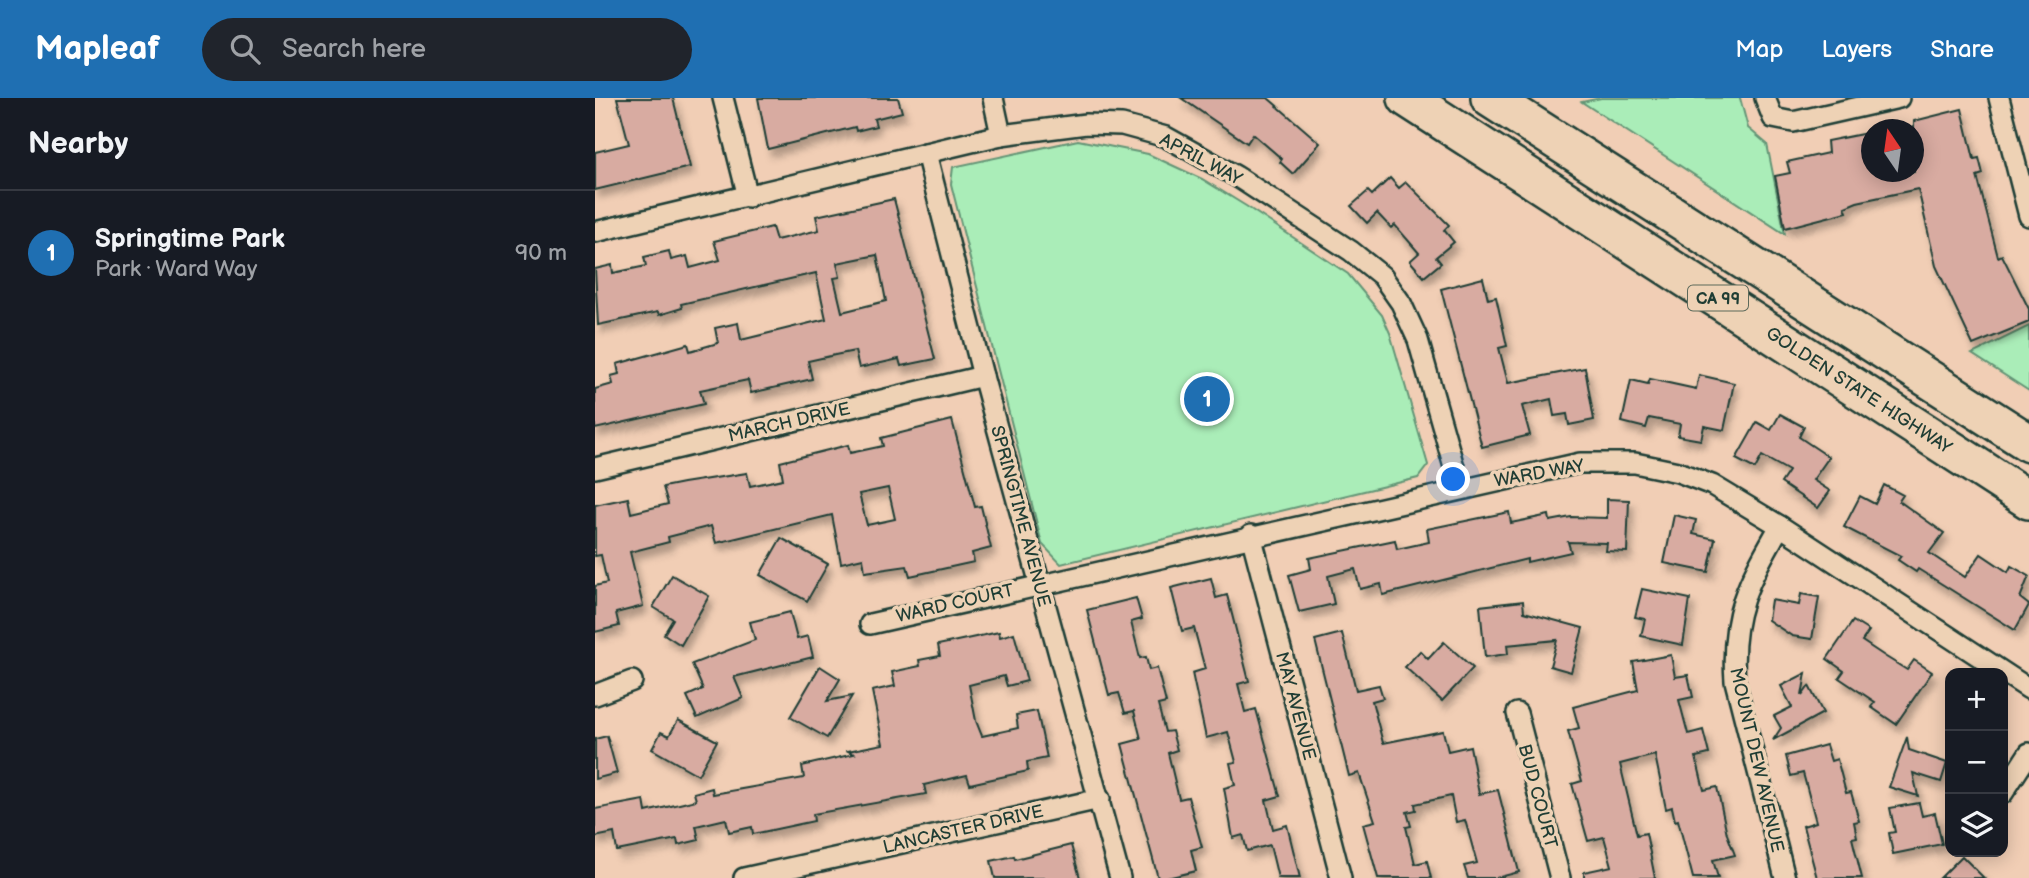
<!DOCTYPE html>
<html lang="en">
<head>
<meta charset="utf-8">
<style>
	:root { --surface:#171b24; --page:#20242c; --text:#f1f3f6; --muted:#9ea1a6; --line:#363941; --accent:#1f6fb2 }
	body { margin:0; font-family:"Balsamiq Sans",sans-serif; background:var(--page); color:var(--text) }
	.controls { position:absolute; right:21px; bottom:21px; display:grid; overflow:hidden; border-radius:14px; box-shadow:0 4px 18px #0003 }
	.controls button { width:63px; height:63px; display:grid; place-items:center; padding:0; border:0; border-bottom:2px solid var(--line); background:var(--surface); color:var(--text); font:35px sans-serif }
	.compass { position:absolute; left:1266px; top:21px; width:63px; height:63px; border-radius:50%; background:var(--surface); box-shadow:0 4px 18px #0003; rotate:347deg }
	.you { position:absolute; left:859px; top:382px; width:24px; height:24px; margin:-18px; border:5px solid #fff; border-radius:50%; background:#1a73e8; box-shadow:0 0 0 10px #1a73e833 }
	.badge { display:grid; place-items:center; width:46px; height:46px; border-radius:50%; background:var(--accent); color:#fff; font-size:23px; font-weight:700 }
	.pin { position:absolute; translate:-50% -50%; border:4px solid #fff; box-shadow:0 2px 7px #0006 }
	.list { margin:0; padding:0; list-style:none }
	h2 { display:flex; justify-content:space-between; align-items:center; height:91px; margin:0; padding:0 28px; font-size:30px }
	h2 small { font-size:23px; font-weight:400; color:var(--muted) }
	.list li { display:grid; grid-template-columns:46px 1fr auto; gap:21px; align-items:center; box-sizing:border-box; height:126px; padding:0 28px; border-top:2px solid var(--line) }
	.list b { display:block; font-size:26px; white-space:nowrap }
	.list p { margin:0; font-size:23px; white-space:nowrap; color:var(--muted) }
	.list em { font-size:23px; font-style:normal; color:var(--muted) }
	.icon { flex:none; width:38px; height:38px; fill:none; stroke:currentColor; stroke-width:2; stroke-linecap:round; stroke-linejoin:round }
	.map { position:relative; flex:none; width:1434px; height:780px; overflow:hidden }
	header { display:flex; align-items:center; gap:42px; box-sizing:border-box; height:98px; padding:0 35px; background:var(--accent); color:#fff }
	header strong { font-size:33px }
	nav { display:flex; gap:38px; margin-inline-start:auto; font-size:24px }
	.search { width:490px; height:63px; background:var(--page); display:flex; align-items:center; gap:18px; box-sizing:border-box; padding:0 24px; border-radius:38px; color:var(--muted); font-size:26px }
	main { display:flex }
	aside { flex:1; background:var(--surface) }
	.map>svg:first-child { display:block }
	.green { fill:#aaedb8; stroke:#649576; stroke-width:2 }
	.building { fill:#d8aba1; stroke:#1f3d34; stroke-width:2; fill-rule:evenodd; filter:url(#shadow) }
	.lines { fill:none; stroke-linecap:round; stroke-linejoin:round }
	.street-casing { stroke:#1f3d34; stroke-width:24 }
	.highway-casing { stroke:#1f3d34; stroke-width:42 }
	.street { stroke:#eed2b5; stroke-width:19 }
	.highway { stroke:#eed2b5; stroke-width:37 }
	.labels { text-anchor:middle; stroke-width:7; stroke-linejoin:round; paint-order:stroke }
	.shield { fill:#eed2b5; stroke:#5d6a5b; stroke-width:2 }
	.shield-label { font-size:16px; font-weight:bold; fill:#1f3d34 }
	.street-label { font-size:18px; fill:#1f3d34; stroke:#eed2b5 }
</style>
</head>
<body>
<header>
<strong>Mapleaf</strong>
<div class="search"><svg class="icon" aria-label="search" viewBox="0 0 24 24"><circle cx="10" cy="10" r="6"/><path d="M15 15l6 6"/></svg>Search here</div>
<nav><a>Map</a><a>Layers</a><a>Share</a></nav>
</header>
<main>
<aside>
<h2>Nearby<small></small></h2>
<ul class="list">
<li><span class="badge">1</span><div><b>Springtime Park</b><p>Park · Ward Way</p></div><em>90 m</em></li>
</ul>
</aside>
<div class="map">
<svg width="1434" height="780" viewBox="0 0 1434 780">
	<defs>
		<filter id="shadow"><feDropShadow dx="4" dy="7" stdDeviation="3.5" flood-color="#0004"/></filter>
	</defs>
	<rect width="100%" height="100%" fill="#f1ceb5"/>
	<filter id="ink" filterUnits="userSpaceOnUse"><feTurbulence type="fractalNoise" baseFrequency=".0143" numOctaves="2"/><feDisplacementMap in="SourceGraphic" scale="14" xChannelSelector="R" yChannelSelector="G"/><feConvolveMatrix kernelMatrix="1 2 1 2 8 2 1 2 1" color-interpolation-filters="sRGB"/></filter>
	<g filter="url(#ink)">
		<g class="green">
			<path d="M1006,0h139l8,30 19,16 18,90 -203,-132z"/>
			<path d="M483,42l70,14 54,25 44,27 102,68 34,41 8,18 38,132 -10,13 -357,86 -19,-20 -91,-360 2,-17z"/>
			<path d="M1434,228v65l-57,-37z"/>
		</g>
		<g class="building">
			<path d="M22,0h56l17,69 -95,23v-38l34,-8z"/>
			<path d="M163,0h140l4,14 -28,7 2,7 -20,5 -1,-4 -87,22z"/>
			<path d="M586,0h87l52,45 -27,31 -13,-12 2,-3 -29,-25 -6,9z"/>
			<path d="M1367,11l12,50 5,-1 4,16 -6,2 21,81 4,-2 27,54v13l-56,23 -37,-79 -18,-77 -61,13 -12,5 2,5 -62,16 -10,-52 15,-3 -3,-11 41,-9 -1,-12 45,-9v40h42v-51z"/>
			<path d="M795,80l9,10 7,-6 43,43 -5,5 10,12 -18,15 5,6 -17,14 -14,-16 9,-8 -24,-28 -4,3 -14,-15 -10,10 -16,-17 17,-15 4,4z"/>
			<path d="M299,101l41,160 -34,7 -2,-7 -40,9 -4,-17 -20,4 -27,6 4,18 -61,14 -3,-13 -48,10 4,14 -109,25v-40l18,-5 -2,-8 8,-2 -2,-10 71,-20 2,7 28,-8 -3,-15 23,-5 3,17 85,-21 -10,-46 -135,31 1,4 -23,7 -1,-3 -60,13 -3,-56 17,-4 1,8 33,-7 -2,-9 25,-6 2,9 16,-4 3,12 30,-8 -6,-19 58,-14 4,13 43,-10 -3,-14zM282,157l9,46 -44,11 -8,-34 6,-1 -3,-14z"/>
			<path d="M888,180l5,21 8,-2 5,22 6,27 -8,2 9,35 77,-15 9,52 -25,5 -2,-11 -13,2 -3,-17 -29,7 8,29 -48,12 -41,-158z"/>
			<path d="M1104,277l35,8 -10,47 -20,-4 -3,14 -23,-4 2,-12 -31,-6 -3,10 -24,-6 9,-42 17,4 2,-5 46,10z"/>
			<path d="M1185,316l24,13 -5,10 30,20 -16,23 17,11 -12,17 -37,-25 8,-12 -27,-15 -7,13 -19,-10 21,-37 14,8z"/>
			<path d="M357,322l23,87 6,-1 10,42 -19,5 2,9 -64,14 -3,-10 -42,6 -2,-14 -22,5 -9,-48 -116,28 -5,-17 -43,11 1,5 -39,10 13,54 -27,7 3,13 -24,6v-46l12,-3 -6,-28 -6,1v-51l33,-7 3,15 37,-9 -5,-17 20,-4 64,-10 3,13 33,-7 -3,-17 68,-17 2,8 33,-7 -2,-8zM293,390l7,31 -28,6 -8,-31z"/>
			<path d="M1289,387l19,10 -4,6 45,32 -15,20 36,24 16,-23 27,18 3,-6 18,10 -9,22 9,7 -14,25 -97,-61 -2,3 -18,-12 3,-4 -57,-29 16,-31 15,8z"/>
			<path d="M1012,401l22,1 -2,52 -21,-1 1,-8 -39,-1 3,10 -44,10v-3l-144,36 -2,-11 -21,5 -5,-20 -27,7 6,28 -35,8 -10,-37 22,-6 -2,-11 86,-18 2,9 32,-7 -2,-13 82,-17 2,11 38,-8 1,6 21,-4 36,1z"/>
			<path d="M1079,417l22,5 -3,14 22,5 -7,33 -44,-9z"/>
			<path d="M186,440l47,26 -21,37 -47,-26z"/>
			<path d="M77,477l37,21 -28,49 -17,-11 9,-15 -20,-12z"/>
			<path d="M616,480l5,20 11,-3 22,86 -11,3 7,28 11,-3 24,87 -14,4 7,29 14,-4 13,53h-22l-8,-33 -23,6 -4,-16 -10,3 -9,-50 11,-3 -5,-22 6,-1 -8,-30 -22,6 -14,-65 13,-4 -11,-41 -12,3 -11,-43z"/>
			<path d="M1047,491l48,10 -7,46 -42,-9 4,-17 -10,-2z"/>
			<path d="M1206,496l18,3 -7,42 -20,-3 -24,-16 3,-20 28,5z"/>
			<path d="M541,500l6,21 -11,3 9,36 6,-1 3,13 8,-2 9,35 -8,2 7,27 7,-1 5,19 -9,3 11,46 9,-2 14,50 -11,3 5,21 -29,7h-9l-36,-134 19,-5 -7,-28 -9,2 -6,-20 -10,2 -22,-85z"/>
			<path d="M928,503l1,11 59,16 -12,44 -21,-6 7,-26 -50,5 1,9 -23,3 -5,-51z"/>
			<path d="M195,514l7,27 11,-3 5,21 -79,20 9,21 -46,20 -10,-22 16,-7 -11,-25 63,-24 -5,-18z"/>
			<path d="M1258,523l16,10 -7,10 24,16 21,13 7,-10 18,12 -36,52 -25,-17 4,-5 -36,-24 5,-7 -17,-12z"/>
			<path d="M404,534l1,5 14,-4 13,48 -20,5 -3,-10 -35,9 7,36 6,15 36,-8 -2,-13 21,-4 10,47 -20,4 1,9 -58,13 -3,-9 -43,10 2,9 -113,20 1,7 -61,13 -1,-7 -23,5 -3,-13 -30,7 3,14 -21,5 -1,-6 -60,12 -3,-18 -19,4v-28l49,-9 2,12 50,-12 -2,-7 18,-5 1,6 91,-16 -2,-12 52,-12 -6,-3 35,-7 -11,-53 23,-5 -3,-14 28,-6 -1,-6 21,-4 -2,-11z"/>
			<path d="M747,535l14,57 23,-5 4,13 -11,3 11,42 60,-12 5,20 22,-5 9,48 19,-4 21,82 -23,6h-28l-4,-12 13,-3 -12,-43 -9,2 -5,-26 -36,8 1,6 -9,2 4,14 -5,1 9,37 12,-3 4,17h-53l-15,-54 12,-3 -16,-48 -10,3 -34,-136z"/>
			<path d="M849,544l29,26 -31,33 -37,-34 15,-16 8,8z"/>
			<path d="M1076,557l4,22 13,-2 5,22 -14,3 9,34 15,-4 6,24 -13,3 8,33 13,-3 10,47 8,21 -22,5 5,18h-25l-15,-58 -3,1 -3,-14 -6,2 -11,-54 -35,9 17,71 9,-2 9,45h-71v-6l28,-6 -8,-29 -16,4 -16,-57 10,-3 -14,-50 11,-3 -6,-21 65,-17 -5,-28z"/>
			<path d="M225,568l20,13 -13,22 25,-5 -25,42 -37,-21z"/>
			<path d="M1211,575l-4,23 7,-10 14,27 -50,27 8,-12 -7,-12 18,-9 -11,-21z"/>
			<path d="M83,622l39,21 -19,34 -46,-26 9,-17 8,4z"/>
			<path d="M12,638l10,37 -22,6v-40z"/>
			<path d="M1312,639l2,13 38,13 -6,19 -28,-9 5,23 -29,-9z"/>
			<path d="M1231,647l5,16 6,-2 9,34 5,-1 8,29 -5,1 3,15 -5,1 10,40h-45l-14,-52 13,-4 -13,-49 -12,3 -5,-20z"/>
			<path d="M1324,705l3,13 13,-3 7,31 -49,10 -4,-21 6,-1 -5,-24z"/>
			<path d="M476,747l9,33h-85l-4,-17 23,-5 1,3z"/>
			<path d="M1367,758l22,22h-44z"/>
		</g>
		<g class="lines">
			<defs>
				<g id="street">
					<path d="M128,0l25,99"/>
					<path d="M398,0l8,37"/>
					<path d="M1170,0l8,20 20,4 106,-24"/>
					<path d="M1404,0l30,118"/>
					<path d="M331,55l57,223 137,502"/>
					<path d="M0,134l406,-97 85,-11 36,1 44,12 70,39 115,75 31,25 19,27 17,37 42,148"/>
					<path d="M0,370l388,-92"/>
					<path d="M1185,428c-32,56 -50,88 -45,155l50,197"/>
					<path d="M656,437l90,343"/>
					<path d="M275,526l710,-161h55l43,9 34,13 68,41 249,163"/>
					<path d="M0,597l37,-14"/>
					<path d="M922,615l43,165"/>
					<path d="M1408,695l26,-40"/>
					<path d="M149,780l356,-79"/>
				</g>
				<g id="highway">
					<path d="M812,0l622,402"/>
					<path d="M895,0l539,345"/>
				</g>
			</defs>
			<use href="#street" class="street-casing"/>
			<use href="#highway" class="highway-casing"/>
			<use href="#street" class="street"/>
			<use href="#highway" class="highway"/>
		</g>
	</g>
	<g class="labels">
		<rect class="shield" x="1093" y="187.5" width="60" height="25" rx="5"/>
		<g class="shield-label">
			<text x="1123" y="206">CA 99</text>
		</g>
		<g class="street-label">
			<text transform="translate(606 61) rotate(28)" y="6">APRIL WAY</text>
			<text transform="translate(1264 292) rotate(33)" y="6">GOLDEN STATE HIGHWAY</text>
			<text transform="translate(194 324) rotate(-13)" y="6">MARCH DRIVE</text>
			<text transform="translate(944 375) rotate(-10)" y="6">WARD WAY</text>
			<text transform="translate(426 418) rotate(75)" y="6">SPRINGTIME AVENUE</text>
			<text transform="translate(360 505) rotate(-13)" y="6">WARD COURT</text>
			<text transform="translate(701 608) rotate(75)" y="6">MAY AVENUE</text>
			<text transform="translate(1162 662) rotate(77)" y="6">MOUNT DEW AVENUE</text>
			<text transform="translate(943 698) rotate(75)" y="6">BUD COURT</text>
			<text transform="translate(368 731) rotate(-13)" y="6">LANCASTER DRIVE</text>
		</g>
	</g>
</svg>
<div class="controls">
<button>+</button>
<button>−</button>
<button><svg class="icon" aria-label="layers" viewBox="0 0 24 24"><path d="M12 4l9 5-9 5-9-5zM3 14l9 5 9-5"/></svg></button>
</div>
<svg class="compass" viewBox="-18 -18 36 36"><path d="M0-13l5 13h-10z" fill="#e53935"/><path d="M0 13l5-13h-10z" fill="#9ea1a6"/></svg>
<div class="you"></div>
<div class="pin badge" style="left:612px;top:301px">1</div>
</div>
</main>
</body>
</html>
